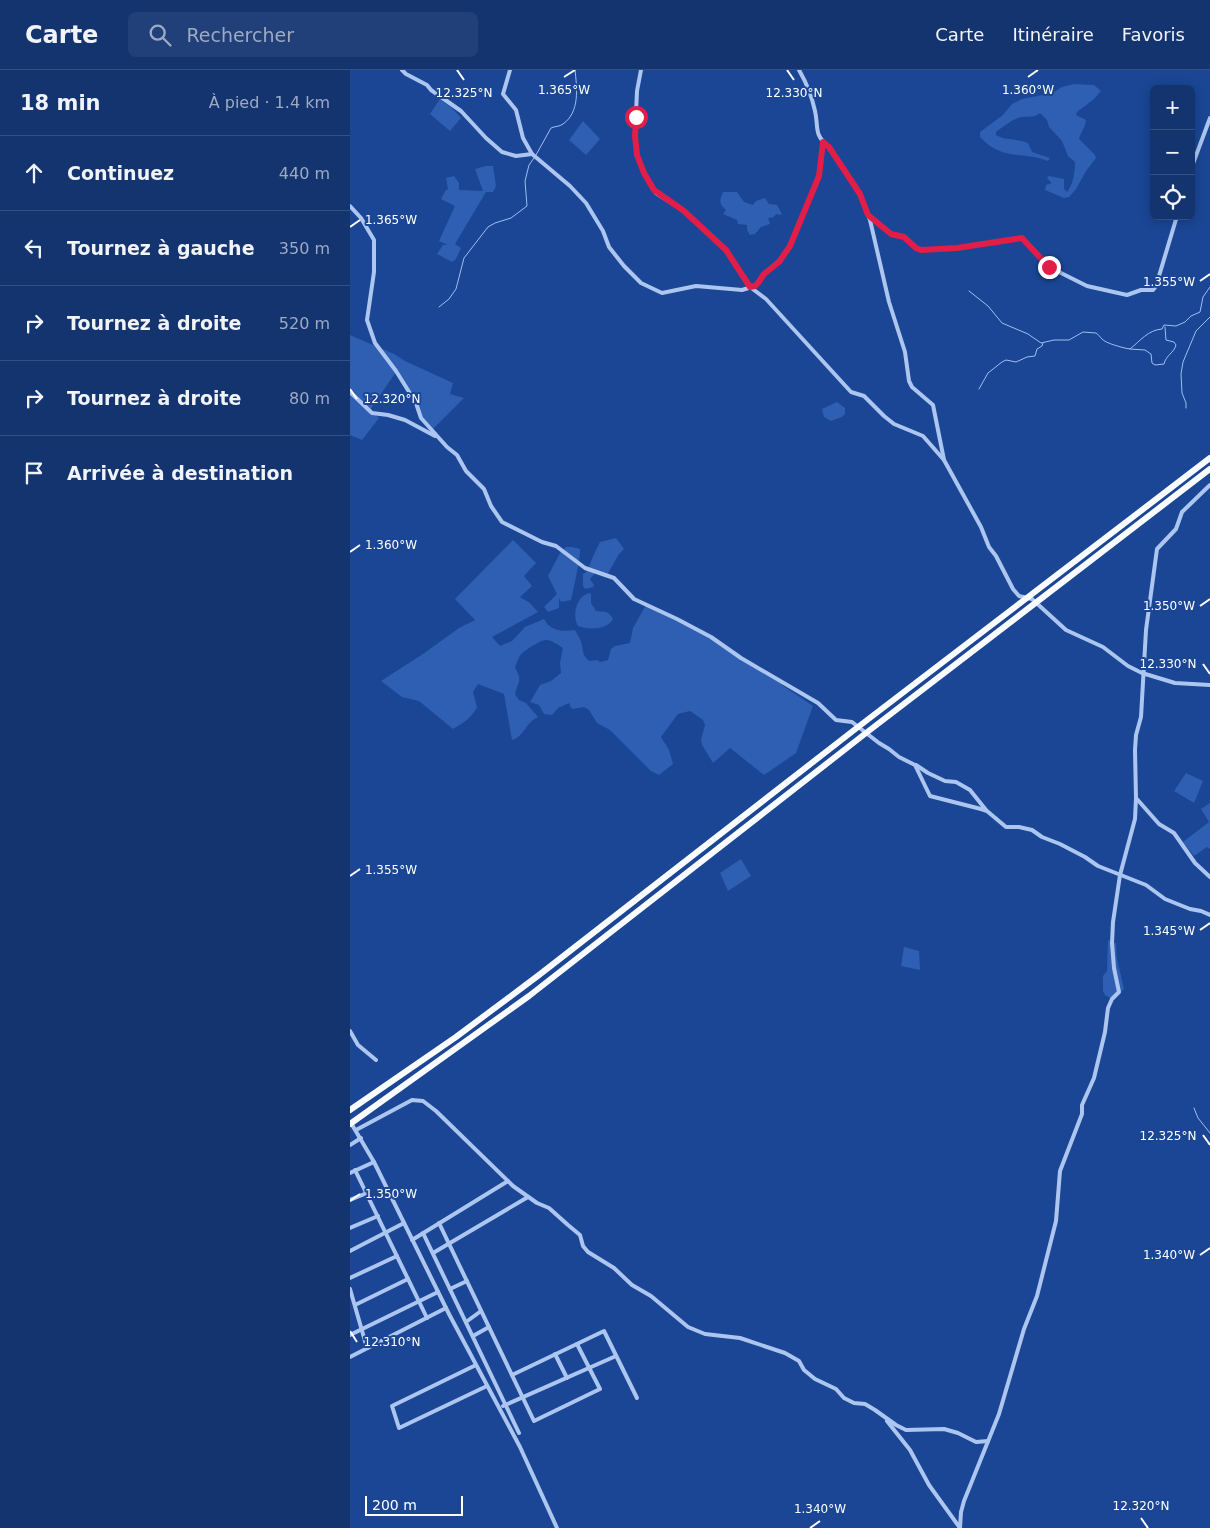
<!DOCTYPE html>
<html lang="fr">
<head>
<meta charset="utf-8">
<style>
	:root { --surface:#143470; --page:#213f78; --text:#f1f3f6; --muted:#9daac3; --line:#334f83 }
	body { margin:0; font-family:"DejaVu Sans",sans-serif; background:var(--page); color:var(--text) }
	.controls { position:absolute; right:15px; top:15px; display:grid; overflow:hidden; border-radius:8px; box-shadow:0 2px 12px #0003 }
	.controls button { width:45px; height:45px; display:grid; place-items:center; padding:0; border:0; border-bottom:1px solid var(--line); background:var(--surface); color:var(--text); font:25px sans-serif }
	.scale { position:absolute; left:15px; bottom:12px; width:98px; box-sizing:border-box; padding-left:5px; border:2px solid #fff; border-top:0; font-size:14px; line-height:18px; white-space:nowrap; color:#fff; -webkit-text-stroke:4px #1a4695; paint-order:stroke }
	.stop { position:absolute; width:15px; height:15px; margin:-11px; border:4px solid #e11d48; border-radius:50%; background:#fff }
	.stop.end { background:#e11d48; border-color:#fff; box-shadow:0 1px 5px #0008 }
	.list { margin:0; padding:0; list-style:none }
	h2 { display:flex; justify-content:space-between; align-items:center; height:65px; margin:0; padding:0 20px; font-size:21px }
	h2 small { font-size:16px; font-weight:400; color:var(--muted) }
	.list li { display:grid; grid-template-columns:32px 1fr auto; gap:15px; align-items:center; box-sizing:border-box; height:75px; padding:0 20px; border-top:1px solid var(--line) }
	.list b { display:block; font-size:19px; white-space:nowrap }
	.list em { font-size:16px; font-style:normal; color:var(--muted) }
	.icon { flex:none; width:28px; height:28px; fill:none; stroke:currentColor; stroke-width:2; stroke-linecap:round; stroke-linejoin:round }
	.map { position:relative; flex:none; width:860px; height:1458px; overflow:hidden }
	header { display:flex; align-items:center; gap:30px; box-sizing:border-box; height:70px; padding:0 25px; background:var(--surface); border-bottom:1px solid var(--line) }
	header strong { font-size:24px }
	nav { display:flex; gap:28px; margin-inline-start:auto; font-size:18px }
	.search { width:350px; height:45px; background:var(--page); display:flex; align-items:center; gap:12px; box-sizing:border-box; padding:0 18px; border-radius:8px; color:var(--muted); font-size:19px }
	main { display:flex }
	aside { flex:1; background:var(--surface) }
	.map>svg:first-child { display:block }
	.green { fill:#2e5fb3 }
	.lines { fill:none; stroke-linecap:round; stroke-linejoin:round }
	.stream { stroke:#9fbff2; stroke-width:1 }
	.minor { stroke:#acc6f0; stroke-width:4 }
	.trunk { stroke:#fafcff; stroke-width:6 }
	.route { stroke:#e11d48; stroke-width:6 }
	.ticks { fill:none; stroke:#fff; stroke-width:2 }
	.ticks-label { font-size:12px; text-anchor:middle; fill:#fff; stroke:#1a4695; stroke-width:4; stroke-linejoin:round; paint-order:stroke }
</style>
</head>
<body>
<header>
<strong>Carte</strong>
<div class="search"><svg class="icon" aria-label="search" viewBox="0 0 24 24"><circle cx="10" cy="10" r="6"/><path d="M15 15l6 6"/></svg>Rechercher</div>
<nav><a>Carte</a><a>Itinéraire</a><a>Favoris</a></nav>
</header>
<main>
<aside>
<h2>18 min<small>À pied · 1.4 km</small></h2>
<ul class="list">
<li><svg class="icon" aria-label="ahead" viewBox="0 0 24 24"><path d="M12 20V5M6 11l6-6 6 6"/></svg><div><b>Continuez</b></div><em>440 m</em></li>
<li><svg class="icon" aria-label="left" viewBox="0 0 24 24"><path d="M17 20v-9H6M10 6l-5 5 5 5"/></svg><div><b>Tournez à gauche</b></div><em>350 m</em></li>
<li><svg class="icon" aria-label="right" viewBox="0 0 24 24"><path d="M7 20v-9h11M14 6l5 5-5 5"/></svg><div><b>Tournez à droite</b></div><em>520 m</em></li>
<li><svg class="icon" aria-label="right" viewBox="0 0 24 24"><path d="M7 20v-9h11M14 6l5 5-5 5"/></svg><div><b>Tournez à droite</b></div><em>80 m</em></li>
<li><svg class="icon" aria-label="arrive" viewBox="0 0 24 24"><path d="M6 21V4h12l-3 4 3 4H6"/></svg><div><b>Arrivée à destination</b></div></li>
</ul>
</aside>
<div class="map">
<svg width="860" height="1458" viewBox="0 0 860 1458">
	<rect width="100%" height="100%" fill="#1a4695"/>
	<g class="green">
		<path d="M724,14l20,1 7,6 -7,8 -17,13 -1,3 10,5c-1,8 -5,12 -7,19l16,16 1,3 -10,13 -10,18 -7,8 -5,1 -19,-8 1,-5 6,-2 -5,-5 2,-2 15,3v10l3,3c6,-7 8,-20 8,-30l-7,-6 -6,-15 -13,-14 -2,-7 -7,-7c-5,5 -12,3 -19,4 -10,3 -17,9 -25,15v3c10,6 21,3 32,8l4,9 18,6 -2,3c-28,-10 -46,0 -68,-24v-5l23,-17 9,-11 10,-5 31,-6 9,-6z"/>
		<path d="M90,29l12,9 9,10 -11,13 -20,-17z"/>
		<path d="M233,51l17,18 -14,16 -17,-15z"/>
		<path d="M136,96h7l3,20 -3,6h-7l-31,52 6,4 -5,11 -4,3 -15,-8 6,-9h5l-9,-4 16,-35 -14,-7 5,-9 2,-1 -2,-11 8,-2 5,7v7l24,1 -8,-22z"/>
		<path d="M373,122h14l7,10 9,3 3,-4 9,-3 4,6 8,1 5,9 -2,1 -4,-1 -2,3 -6,1 2,6 -9,3 -6,7 -5,1 -3,-5v-5l-9,-1 -1,-4 -14,-6 3,-4c-7,-6 -7,-9 -3,-18z"/>
		<path d="M0,265l44,19 11,7 48,22 -3,11 14,4 -32,32 -7,-7 -9,-20 -20,-31 -26,38 9,8 -17,22 -12,-5z"/>
		<path d="M487,332l8,6v6l-3,3 -11,4 -7,-4 -2,-8z"/>
		<path d="M266,468l8,11 -5,5 -12,21 -11,-3 -6,7 4,6 -1,2 -8,2 -2,-3v-12l6,-4c0,-7 7,-20 11,-28z"/>
		<path d="M163,470l23,23 -12,13 8,10 -12,11 10,6 8,9 -46,25 8,9 12,-5 13,-14 19,-8c6,12 19,13 31,11 2,4 5,8 6,12 3,9 0,11 8,19l8,-1 3,2 8,-2 3,-11 4,-3 15,-3 3,-15 13,-23 65,32 30,21 42,24 -1,3 31,21 -17,47 -32,22 -34,-27 -17,15 -11,-18 -1,-6 4,-14 -2,-5 -13,-9 -12,3 -17,23 8,13 4,14 -14,11 -8,-4 -41,-41 -13,-7 -8,-13 -5,-3 -11,2 -2,-1 -2,-5 -11,5 -6,7 -8,-1 -5,-9 -9,-3 10,-17 11,-4 10,-8 -1,-10 3,-15c-15,-10 -17,-11 -32,-1 -11,6 -12,9 -16,21 8,13 3,13 0,26l4,6 7,3 12,14c-13,6 -14,20 -26,23l-8,-46 -26,-10 -5,8 4,15c-5,11 -14,16 -24,22l-34,-28 -17,-4 -21,-16 42,-27 36,-26 16,-8 -20,-21z"/>
		<path d="M216,477h6l8,2c1,5 -7,44 -9,51l-10,2 -2,-4v10l-11,4 -4,-5 13,-13 -9,-18 12,-23z"/>
		<path d="M239,523l2,1v9l5,8c8,1 12,-1 17,8 -6,11 -24,11 -35,7 -6,-11 -2,-29 11,-33z"/>
		<path d="M836,703l17,8 -9,22 -20,-12z"/>
		<path d="M860,733v46l-3,-2 -13,9 -11,-14 26,-20 -8,-13z"/>
		<path d="M391,789l10,17 -23,15 -8,-18z"/>
		<path d="M758,870l8,3 1,16 7,30 -12,10 -7,-4 -2,-4v-15l4,-5z"/>
		<path d="M554,877l15,4 1,19 -19,-4z"/>
	</g>
	<g class="lines">
		<g class="stream">
			<path d="M186,85l15,-27c4,-2 8,-1 12,-4 17,-12 14,-36 12,-54"/>
			<path d="M619,221l19,15 14,17 26,11 13,9 13,-3h15l14,-8 13,1c2,1 4,4 6,6 3,4 21,9 28,10 10,-8 18,-19 32,-20l2,-4 12,1 9,-4 6,-6 9,-4 3,-15 7,-10"/>
			<path d="M89,237l10,-8 7,-10 8,-31 24,-31 7,-4 16,-5 16,-12 -2,-25 4,-16 5,-7"/>
			<path d="M780,279l15,1 6,4 1,9 3,2 9,-1c2,-9 10,-11 12,-19l-2,-3 -8,-2 -1,-13"/>
			<path d="M629,319l9,-16 14,-11 4,-2 10,2 11,-5 8,-1 2,-7 5,-3 1,-3"/>
			<path d="M836,338v-5l-4,-10 -1,-19 2,-12 13,-31 14,-14"/>
			<path d="M844,1038l4,10 12,15"/>
		</g>
		<g class="minor">
			<path d="M52,0l4,4 21,11 4,5 30,21 25,27 16,14 14,4 16,-2"/>
			<path d="M160,0l-7,24 13,16 7,28 9,16 38,32 16,17 17,28 6,16 15,19 17,17 21,10 34,-7 46,4 13,-4 3,-3 6,-9 15,-13 11,-15 29,-70 4,-34"/>
			<path d="M291,0l-4,21 -2,45 2,19 7,18 12,20 28,18 42,39 24,37 16,12 85,93 13,4 20,20 10,8 29,12 21,24"/>
			<path d="M449,0c7,12 13,27 16,41 4,17 -2,23 14,36l31,47 10,26 19,82 16,50 4,29 3,6 21,18 11,55 37,67 8,20 7,9 17,33 6,7 13,3 34,31 37,17 25,19 14,7 33,10 35,2"/>
			<path d="M841,99l19,-51"/>
			<path d="M0,136l11,12 13,22v32l-7,48 8,23 21,28 20,32 5,15 26,29 10,8 9,16 18,18 7,17 11,16 40,20 14,4 29,22 29,10 20,21 43,20 34,18 30,21 77,45 18,17 16,2 27,21 10,6 10,8 16,8 15,31 51,13 6,2 19,16h13l13,3 10,7 18,7 25,13 13,9 48,19 19,14 25,10 11,2 9,4"/>
			<path d="M519,146l22,18 13,3 12,11 5,2 36,-2 65,-10 25,28 40,20 40,9 14,-5h12l3,-4 21,-70"/>
			<path d="M0,322l22,21 16,2 17,5 30,16"/>
			<path d="M860,415l-28,27 -6,17 -19,20 -11,81 -5,87 -5,18 -1,15 1,48 23,26 15,9 21,30 15,14"/>
			<path d="M566,695l12,8 17,8 11,1 14,8 16,20"/>
			<path d="M0,961l8,14 18,15"/>
			<path d="M1,1053l23,39 75,152 71,133 37,81"/>
			<path d="M6,1060l56,-30 11,1 13,10 77,75 24,17 12,5 19,17 12,10 3,11 5,6 26,16 18,17 19,11 37,31 17,7 35,4 45,15 14,8 5,9 11,9 21,10 8,9 10,5 11,1 10,6 21,15 10,5 38,-1 14,4 18,9 12,-1"/>
			<path d="M0,1075l11,-7"/>
			<path d="M5,1100l72,148"/>
			<path d="M0,1103l24,-11"/>
			<path d="M0,1130l17,-7"/>
			<path d="M89,1153l95,198 66,-32 -23,-45"/>
			<path d="M0,1158l28,-12"/>
			<path d="M73,1163l96,200"/>
			<path d="M62,1170l96,-59"/>
			<path d="M0,1181l54,-28"/>
			<path d="M83,1183l95,-56"/>
			<path d="M0,1208l47,-22"/>
			<path d="M0,1219l17,59"/>
			<path d="M100,1219l17,-8"/>
			<path d="M5,1235l53,-26"/>
			<path d="M116,1252l15,-11"/>
			<path d="M0,1265l88,-43"/>
			<path d="M123,1266l16,-9"/>
			<path d="M205,1284l12,24"/>
			<path d="M0,1287l96,-49"/>
			<path d="M126,1295l-84,41 7,22 88,-42"/>
			<path d="M162,1305l92,-44 33,67"/>
			<path d="M153,1336l113,-50"/>
			<path d="M537,1351l23,29 19,35 31,43"/>
			<path d="M610,1458l1,-16 3,-11 35,-87 25,-85 13,-33 19,-75 4,-50 22,-57v-9l12,-27 11,-46 3,-24 4,-9 7,-7 -5,-24 -2,-25 1,-21 7,-47 15,-56 1,-21"/>
		</g>
		<g class="trunk">
			<path d="M0,1040l106,-73 83,-62 319,-248 352,-269"/>
			<path d="M0,1054l179,-128 337,-263 344,-264"/>
		</g>
	</g>
	<g class="lines">
		<path class="route" d="M286,47l-1,19 2,19 7,18 10,17 30,21 42,39 24,37 5,-1 3,-3 6,-9 15,-12 11,-16 29,-70 4,-34 6,5 31,47 8,21 23,19 13,3 12,11 5,2 36,-2 65,-10 27,29"/>
	</g>
	<path class="ticks" d="M107,0l7,10M437,0l7,10M214,7l11,-7M678,7l10,-7M0,157l10,-7M850,211l10,-7M0,319l7,10M0,482l10,-7M850,536l10,-7M853,594l7,10M0,806l10,-7M850,860l10,-7M853,1065l7,10M0,1131l10,-7M850,1185l10,-7M0,1261l7,11M791,1448l7,10M460,1458l10,-7"/>
	<g class="ticks-label">
		<text x="214" y="24">1.365°W</text>
		<text x="678" y="24">1.360°W</text>
		<text x="114" y="27">12.325°N</text>
		<text x="444" y="27">12.330°N</text>
		<text x="41" y="154">1.365°W</text>
		<text x="819" y="216">1.355°W</text>
		<text x="42" y="333">12.320°N</text>
		<text x="41" y="479">1.360°W</text>
		<text x="819" y="540">1.350°W</text>
		<text x="818" y="598">12.330°N</text>
		<text x="41" y="804">1.355°W</text>
		<text x="819" y="865">1.345°W</text>
		<text x="818" y="1070">12.325°N</text>
		<text x="41" y="1128">1.350°W</text>
		<text x="819" y="1189">1.340°W</text>
		<text x="42" y="1276">12.310°N</text>
		<text x="791" y="1440">12.320°N</text>
		<text x="470" y="1443">1.340°W</text>
	</g>
</svg>
<div class="controls">
<button>+</button>
<button>−</button>
<button><svg class="icon" aria-label="locate" viewBox="0 0 24 24"><circle cx="12" cy="12" r="6"/><path d="M12 2v4M12 18v4M2 12h4M18 12h4"/></svg></button>
</div>
<div class="scale">200 m</div>
<div class="stop" style="left:286px;top:47px"></div>
<div class="stop end" style="left:699px;top:197px"></div>
</div>
</main>
</body>
</html>
